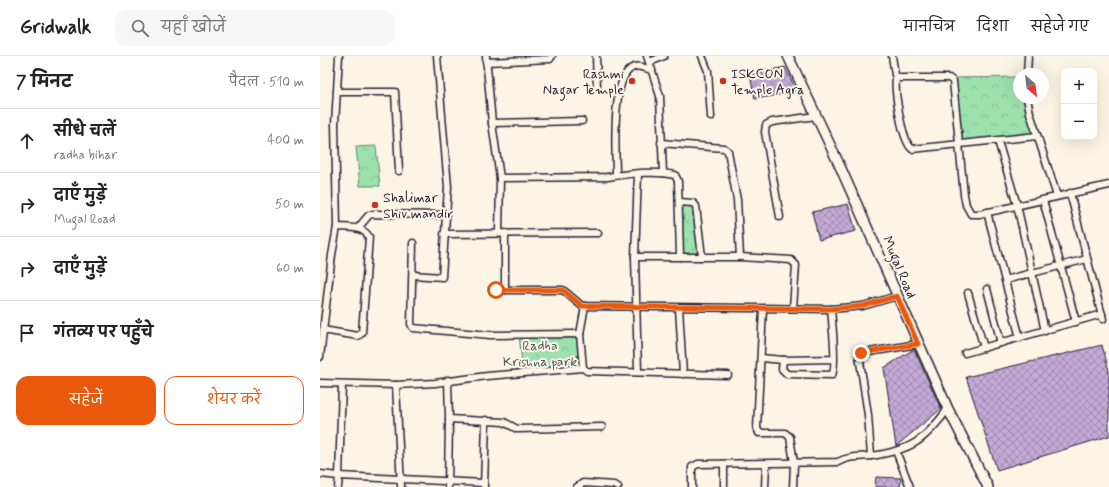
<!DOCTYPE html>
<html lang="hi">
<head>
<meta charset="utf-8">
<style>
	:root { --surface:#fff; --page:#f6f6f6; --text:#222; --muted:#767676; --line:#e0e0e0; --accent:#ea580c }
	body { margin:0; font-family:Mynerve,"Playpen Sans Deva",sans-serif; background:var(--page); color:var(--text) }
	.controls { position:absolute; right:12px; top:12px; display:grid; overflow:hidden; border-radius:8px; box-shadow:0 4px 16px #0002 }
	.controls button { width:36px; height:36px; display:grid; place-items:center; padding:0; border:0; border-bottom:1px solid var(--line); background:var(--surface); color:var(--text); font:20px sans-serif }
	.compass { position:absolute; left:693px; top:12px; width:36px; height:36px; border-radius:50%; background:var(--surface); box-shadow:0 4px 16px #0002; rotate:152deg }
	.stop { position:absolute; width:12px; height:12px; margin:-9px; border:3px solid #ea580c; border-radius:50%; background:#fff }
	.stop.end { background:#ea580c; border-color:#fff; box-shadow:0 1px 4px #0008 }
	.list { margin:0; padding:0; list-style:none }
	h2 { display:flex; justify-content:space-between; align-items:center; height:52px; margin:0; padding:0 16px; font-size:17px }
	h2 small { font-size:13px; font-weight:400; color:var(--muted) }
	.list li { display:grid; grid-template-columns:26px 1fr auto; gap:12px; align-items:center; box-sizing:border-box; height:64px; padding:0 16px; border-top:1px solid var(--line) }
	.list b { display:block; font-size:15px; white-space:nowrap }
	.list p { margin:0; font-size:13px; white-space:nowrap; color:var(--muted) }
	.list em { font-size:13px; font-style:normal; color:var(--muted) }
	.actions { display:flex; gap:8px; padding:12px 16px }
	.actions a { flex:1; padding:9px 0; border:1px solid var(--accent); border-radius:12px; text-align:center; font-size:14px; color:var(--accent) }
	.actions .main { background:var(--accent); color:#fff }
	.icon { flex:none; width:22px; height:22px; fill:none; stroke:currentColor; stroke-width:2; stroke-linecap:round; stroke-linejoin:round }
	.map { position:relative; flex:none; width:789px; height:431px; overflow:hidden }
	header { display:flex; align-items:center; gap:24px; box-sizing:border-box; height:56px; padding:0 20px; background:var(--surface); border-bottom:1px solid var(--line) }
	header strong { font-size:19px }
	nav { display:flex; gap:22px; margin-inline-start:auto; font-size:14px }
	.search { width:280px; height:36px; background:var(--page); display:flex; align-items:center; gap:10px; box-sizing:border-box; padding:0 14px; border-radius:12px; color:var(--muted); font-size:15px }
	main { display:flex }
	aside { flex:1; background:var(--surface) }
	.map>svg:first-child { display:block }
	.park { fill:url(#park-crowns); stroke:#608274 }
	.building { fill:url(#building-cross-hatch); stroke:#22223b }
	.lines { fill:none; stroke-linecap:round; stroke-linejoin:round }
	.street-casing { stroke:#22223b; stroke-width:9 }
	.secondary-casing { stroke:#22223b; stroke-width:12 }
	.street { stroke:#fcf5e5; stroke-width:6 }
	.secondary { stroke:#fcf5e5; stroke-width:9 }
	.route { stroke:#ea580c; stroke-width:5 }
	.poi-dot { fill:#c8321e; stroke:#fcf5e5; stroke-width:1.5 }
	.labels { text-anchor:middle; stroke-width:4; stroke-linejoin:round; paint-order:stroke }
	.poi-label { font-size:14px; fill:#22223b; stroke:#fcf5e5; text-anchor:start }
	.street-label { font-size:14px; fill:#22223b; stroke:#fcf5e5 }
	.park-label { font-size:14px; fill:#475b5d; stroke:#fcf5e5 }
</style>
</head>
<body>
<header>
<strong>Gridwalk</strong>
<div class="search"><svg class="icon" aria-label="search" viewBox="0 0 24 24"><circle cx="10" cy="10" r="6"/><path d="M15 15l6 6"/></svg>यहाँ खोजें</div>
<nav><a>मानचित्र</a><a>दिशा</a><a>सहेजे गए</a></nav>
</header>
<main>
<aside>
<h2>7 मिनट<small>पैदल · 510 m</small></h2>
<ul class="list">
<li><svg class="icon" aria-label="ahead" viewBox="0 0 24 24"><path d="M12 20V5M6 11l6-6 6 6"/></svg><div><b>सीधे चलें</b><p>radha bihar</p></div><em>400 m</em></li>
<li><svg class="icon" aria-label="right" viewBox="0 0 24 24"><path d="M7 20v-9h11M14 6l5 5-5 5"/></svg><div><b>दाएँ मुड़ें</b><p>Mugal Road</p></div><em>50 m</em></li>
<li><svg class="icon" aria-label="right" viewBox="0 0 24 24"><path d="M7 20v-9h11M14 6l5 5-5 5"/></svg><div><b>दाएँ मुड़ें</b></div><em>60 m</em></li>
<li><svg class="icon" aria-label="arrive" viewBox="0 0 24 24"><path d="M6 21V4h12l-3 4 3 4H6"/></svg><div><b>गंतव्य पर पहुँचे</b></div></li>
</ul>
<div class="actions"><a class="main">सहेजें</a><a>शेयर करें</a></div>
</aside>
<div class="map">
<svg width="789" height="431" viewBox="0 0 789 431">
	<defs>
		<pattern id="park-crowns" width="20" height="18" patternUnits="userSpaceOnUse"><rect width="20" height="18" fill="#9de1ad"/><path d="M2 6a3 3 0 1 1 6 0M12 15a3 3 0 1 1 6 0" fill="none" stroke="#87c196"/></pattern>
		<pattern id="building-cross-hatch" width="8" height="8" patternUnits="userSpaceOnUse"><rect width="8" height="8" fill="#c5a9d6"/><path d="M0 0l8 8M0 8l8-8" fill="none" stroke="#a089af"/></pattern>
	</defs>
	<rect width="100%" height="100%" fill="#fcf5e5"/>
	<filter id="ink" filterUnits="userSpaceOnUse"><feTurbulence type="fractalNoise" baseFrequency=".025" numOctaves="2"/><feDisplacementMap in="SourceGraphic" scale="8" xChannelSelector="R" yChannelSelector="G"/><feConvolveMatrix kernelMatrix="1 2 1 2 8 2 1 2 1" color-interpolation-filters="sRGB"/></filter>
	<g filter="url(#ink)">
		<g class="park">
			<path d="M699,21v21h9l9,38 -78,9 -8,-67z"/>
			<path d="M56,90l4,40h-20l-4,-39z"/>
			<path d="M359,146l16,1 7,54h-22z"/>
			<path d="M199,278h61l3,34 -60,5z"/>
		</g>
		<g class="building">
			<path d="M465,11l12,25 -42,7 -5,-24z"/>
			<path d="M528,148l8,27 -37,9 -7,-28z"/>
			<path d="M782,289l7,26v65l-112,34 -31,-93z"/>
			<path d="M594,293l27,60 -45,37 -12,-78z"/>
			<path d="M556,421l25,1 -1,9h-25z"/>
		</g>
		<g class="lines">
			<defs>
				<g id="street">
					<path d="M166,0l6,67 90,-2"/>
					<path d="M276,0l1,32"/>
					<path d="M327,0l13,40 3,77"/>
					<path d="M382,0l6,15 3,46"/>
					<path d="M572,0l3,19 3,3h51l4,3 11,114 2,10 5,9h9l129,-29"/>
					<path d="M166,6l64,-3 2,-3"/>
					<path d="M330,6l14,-6"/>
					<path d="M707,18l1,-18"/>
					<path d="M576,21c-2,14 6,64 16,72l125,-13"/>
					<path d="M17,36h58l4,79"/>
					<path d="M707,42l3,15 27,83"/>
					<path d="M172,67l8,55 -1,55"/>
					<path d="M678,85l19,64 28,126"/>
					<path d="M341,87l63,5 4,3 9,49 3,57"/>
					<path d="M296,119c0,-21 -6,-100 18,-108 6,-2 13,2 18,3"/>
					<path d="M180,122l107,-1c22,-3 46,-7 68,-2l3,6 2,76"/>
					<path d="M750,137l33,126"/>
					<path d="M723,144l33,122"/>
					<path d="M359,146l14,1 3,3 6,51"/>
					<path d="M667,156l33,126"/>
					<path d="M460,161l-15,-85 1,-7 6,-3 44,-6"/>
					<path d="M38,172l11,-13 4,-1 72,1"/>
					<path d="M124,178l154,-1"/>
					<path d="M93,187l-2,81 2,4 77,7 90,-1"/>
					<path d="M315,201h105l51,3 5,5 -3,43"/>
					<path d="M93,219l29,2 6,-90 -11,-131"/>
					<path d="M685,224l82,-21"/>
					<path d="M667,233l14,54"/>
					<path d="M175,234h68l19,16 249,3 32,-3 34,-10"/>
					<path d="M185,234v-57"/>
					<path d="M648,237l16,55"/>
					<path d="M265,250l-5,28 3,34 4,3 141,4"/>
					<path d="M359,252l4,66"/>
					<path d="M443,253l-6,119 2,5h26l5,4 4,26 -1,24"/>
					<path d="M511,253c1,11 6,60 1,66l-45,-1 -5,-5 1,-9 51,-1"/>
					<path d="M3,274l35,6 4,-3 7,-96c-6,-11 -20,-9 -32,-10"/>
					<path d="M645,297l137,-39"/>
					<path d="M0,301l12,-102 5,-28 -2,-103 4,-68"/>
					<path d="M441,302l22,2"/>
					<path d="M318,316l-3,-115 3,-83"/>
					<path d="M128,324l1,39 55,3 13,7 85,-2"/>
					<path d="M0,327l76,2 39,-2 52,-7 96,-8"/>
					<path d="M22,329l-3,91 145,7"/>
					<path d="M76,329l5,102"/>
					<path d="M576,395l14,36"/>
					<path d="M551,400l-3,-41 -9,-60 4,-2 55,-9"/>
					<path d="M0,418l19,2 -1,11"/>
					<path d="M128,431l1,-68"/>
					<path d="M164,431l2,-67"/>
					<path d="M257,431l6,-4 31,2 4,2"/>
					<path d="M372,431v-20l6,-3 140,-2c11,-6 21,-5 33,-6 41,-6 53,-15 77,-47"/>
					<path d="M404,431v-23"/>
					<path d="M445,431l1,-23"/>
				</g>
				<path id="secondary" d="M468,0l50,106 110,247 40,78"/>
			</defs>
			<use href="#street" class="street-casing"/>
			<use href="#secondary" class="secondary-casing"/>
			<use href="#street" class="street"/>
			<use href="#secondary" class="secondary"/>
		</g>
	</g>
	<g class="lines" filter="url(#ink)">
		<path class="route" d="M176,234h67l19,16 249,3 32,-3 34,-10 21,48 -57,9"/>
	</g>
	<g class="poi-dot">
		<circle cx="312" cy="25" r="4"/>
		<circle cx="403" cy="25" r="4"/>
		<circle cx="55" cy="149" r="4"/>
	</g>
	<g class="labels">
		<g class="poi-label">
			<text x="304" y="22" text-anchor="end">Rashmi<tspan x="304" dy="16">Nagar Temple</tspan></text>
			<text x="411" y="22">ISKCON<tspan x="411" dy="16">Temple Agra</tspan></text>
			<text x="63" y="146">Shalimar<tspan x="63" dy="16">Shiv mandir</tspan></text>
		</g>
		<g class="street-label">
			<text transform="translate(580 211) rotate(67)" y="5">Mugal Road</text>
		</g>
		<g class="park-label">
			<text x="220" y="294">Radha<tspan x="220" dy="16">Krishna park</tspan></text>
		</g>
	</g>
</svg>
<div class="controls">
<button>+</button>
<button>−</button>
</div>
<svg class="compass" viewBox="-18 -18 36 36"><path d="M0-13l5 13h-10z" fill="#e53935"/><path d="M0 13l5-13h-10z" fill="#767676"/></svg>
<div class="stop" style="left:176px;top:234px"></div>
<div class="stop end" style="left:541px;top:297px"></div>
</div>
</main>
</body>
</html>
